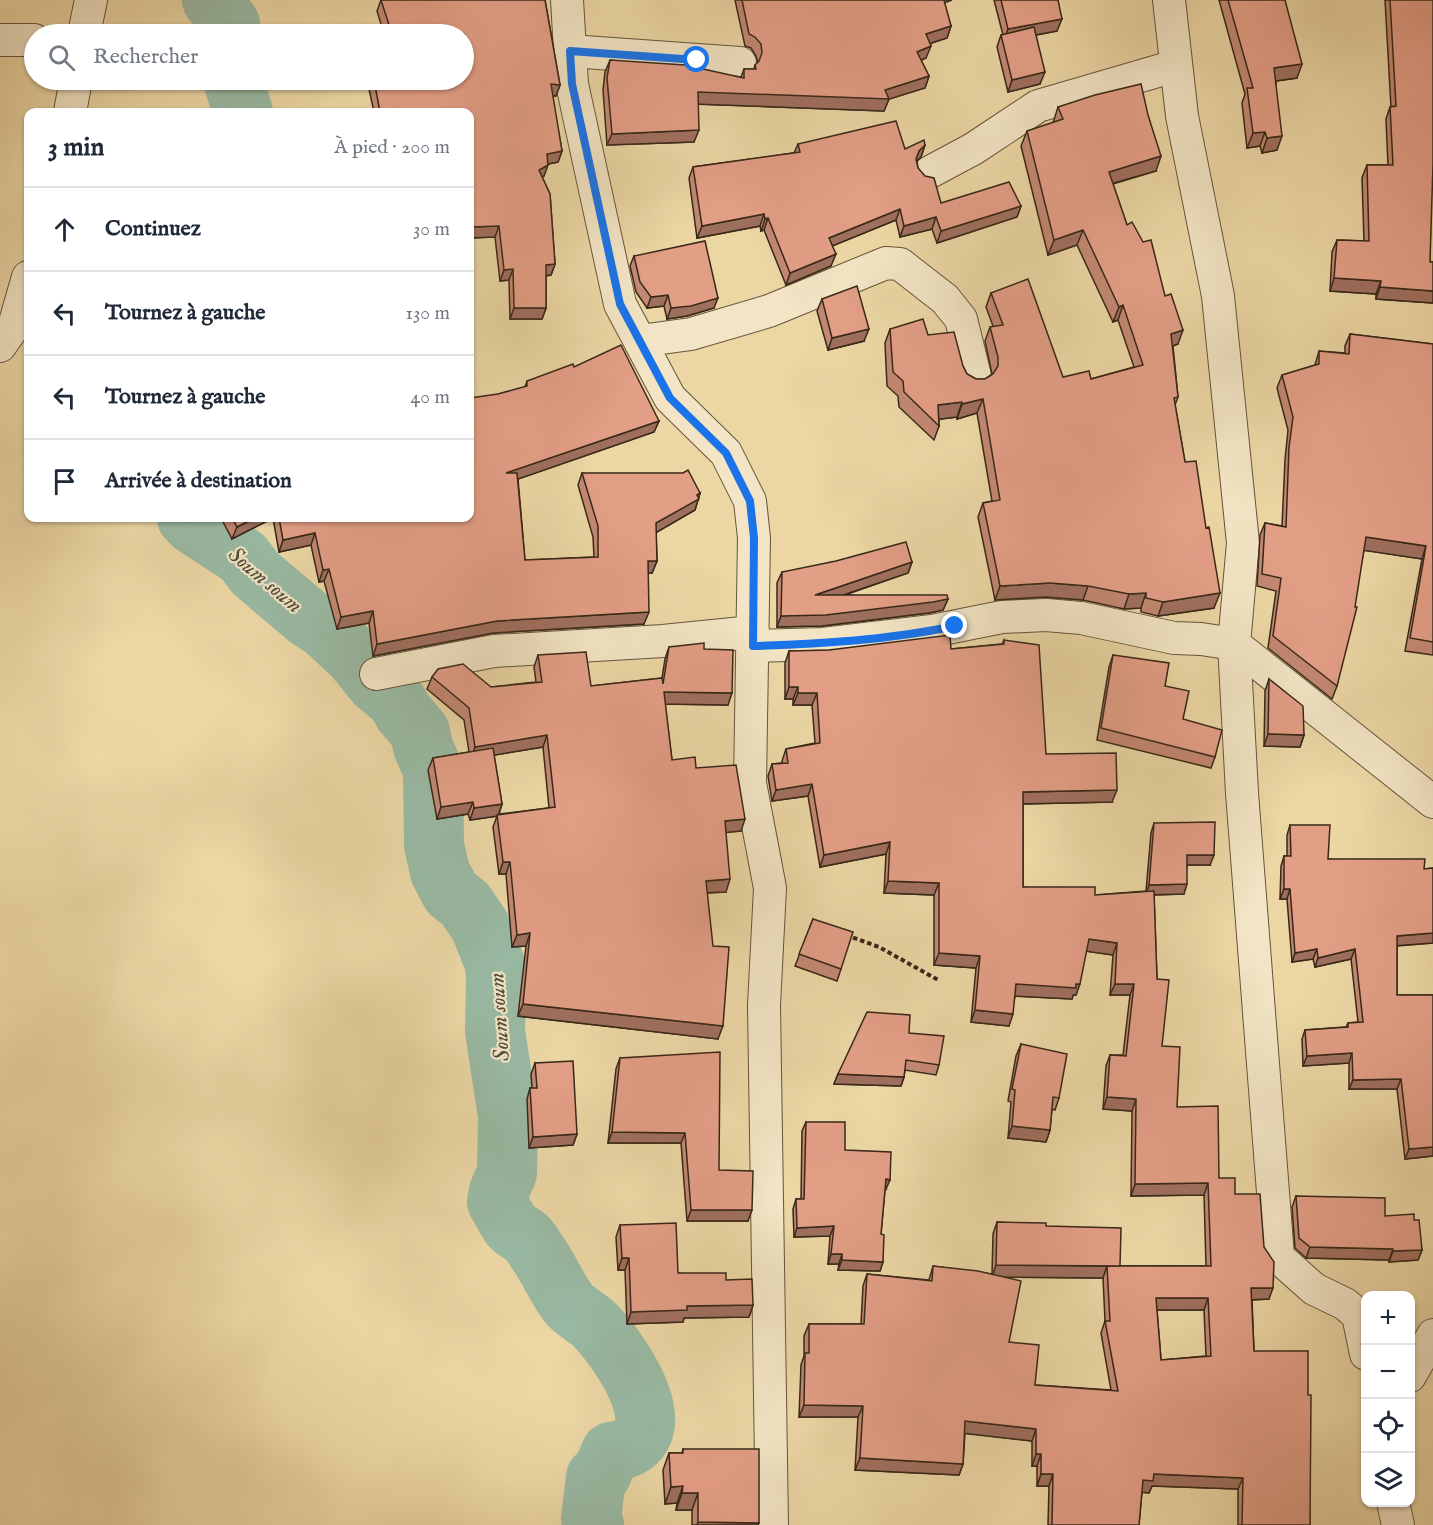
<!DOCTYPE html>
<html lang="fr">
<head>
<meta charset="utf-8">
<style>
	:root { --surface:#fff; --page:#f6f6f7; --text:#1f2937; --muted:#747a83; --line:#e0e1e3 }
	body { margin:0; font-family:"IM FELL English",serif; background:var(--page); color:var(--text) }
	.controls { position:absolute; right:18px; bottom:18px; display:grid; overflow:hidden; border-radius:12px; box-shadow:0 2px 4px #0004 }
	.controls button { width:54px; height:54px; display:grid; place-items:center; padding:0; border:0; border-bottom:2px solid var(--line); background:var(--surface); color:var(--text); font:30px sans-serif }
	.stop { position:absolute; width:18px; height:18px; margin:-14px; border:4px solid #1a73e8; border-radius:50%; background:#fff }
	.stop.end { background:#1a73e8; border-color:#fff; box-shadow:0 2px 6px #0008 }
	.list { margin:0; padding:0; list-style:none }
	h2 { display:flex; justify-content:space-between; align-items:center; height:78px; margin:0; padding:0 24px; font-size:26px }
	h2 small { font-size:20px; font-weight:400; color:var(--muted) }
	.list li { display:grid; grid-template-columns:39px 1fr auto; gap:18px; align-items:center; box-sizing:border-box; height:84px; padding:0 24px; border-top:2px solid var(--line) }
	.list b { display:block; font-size:22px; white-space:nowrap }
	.list em { font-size:20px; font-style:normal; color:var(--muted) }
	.icon { flex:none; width:33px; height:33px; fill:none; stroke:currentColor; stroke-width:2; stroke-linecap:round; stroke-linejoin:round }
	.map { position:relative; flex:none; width:1433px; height:1525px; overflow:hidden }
	.search { position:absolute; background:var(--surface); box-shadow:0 2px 4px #0004; left:24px; top:24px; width:450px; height:66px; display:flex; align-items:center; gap:15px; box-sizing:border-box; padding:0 21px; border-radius:33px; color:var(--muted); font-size:22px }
	.panel { position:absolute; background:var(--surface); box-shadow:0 2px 4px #0004; left:24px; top:108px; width:450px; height:414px; border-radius:12px }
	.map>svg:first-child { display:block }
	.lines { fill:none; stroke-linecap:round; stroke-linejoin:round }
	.river { stroke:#99b9a3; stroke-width:60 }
	.minor-casing { stroke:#65543b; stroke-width:34 }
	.path { stroke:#382818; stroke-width:4; stroke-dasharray:4.5 3; stroke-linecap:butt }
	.minor { stroke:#f2e4c4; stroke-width:32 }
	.wall { fill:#c38873; stroke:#382818; stroke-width:1.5; fill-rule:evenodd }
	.shaded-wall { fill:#9f6f5e; stroke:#382818; stroke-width:1.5 }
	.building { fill:#e39e86; stroke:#382818; stroke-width:1.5; fill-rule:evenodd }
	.route { stroke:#1a73e8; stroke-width:8 }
	.labels { text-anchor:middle; stroke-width:4.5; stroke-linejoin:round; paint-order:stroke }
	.water-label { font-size:22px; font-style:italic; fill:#504c3b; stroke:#f2e4c4 }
</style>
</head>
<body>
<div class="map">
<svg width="1433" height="1525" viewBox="0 0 1433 1525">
	<rect width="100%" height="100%" fill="#ebd6a4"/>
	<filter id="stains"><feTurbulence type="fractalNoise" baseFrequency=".00333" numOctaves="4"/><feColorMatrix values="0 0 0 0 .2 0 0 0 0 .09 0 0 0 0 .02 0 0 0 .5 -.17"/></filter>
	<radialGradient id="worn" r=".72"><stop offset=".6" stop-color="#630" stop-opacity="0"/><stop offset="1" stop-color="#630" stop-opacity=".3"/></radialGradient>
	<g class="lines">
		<g class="river">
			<path d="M212,0l18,24 1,10"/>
			<path d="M233,80l10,32"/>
			<path d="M187,518l7,7 49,32 12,16 53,45 16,10 30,28 22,27 21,18 6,11 17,20 3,15 10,23 1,75 6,27 11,21 14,11 15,22 15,38 1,14 -1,53 13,85 -1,57 -8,18 -2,11c5,8 9,17 14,24 4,5 10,7 15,11 4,4 8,10 11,15 12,16 19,35 31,51 6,8 20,15 28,23 27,29 87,116 15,126l-10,23 -5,2 -5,42 3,6"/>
		</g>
		<defs>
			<g id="minor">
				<path d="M567,0l5,84 48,220 50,94 56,55 24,48 4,37 -4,245 20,105 -6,117 8,520"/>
				<path d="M1169,0l13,116 36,180 25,247 -9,101 8,149 36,464 36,32 31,15 13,11 8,39"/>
				<path d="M84,34l7,-34"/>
				<path d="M0,40h34"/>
				<path d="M570,51l170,12"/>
				<path d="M70,112l6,-32"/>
				<path d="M930,172l43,-23 65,-43 137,-40"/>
				<path d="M640,341l51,-7 78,-23 117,-48 14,1 45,35 16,20 14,57"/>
				<path d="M0,346l14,-20 14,-49"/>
				<path d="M753,646l70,-2 109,-13 70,-14 44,-2 35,3 93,20 27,1 33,5 199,158"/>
				<path d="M376,674l118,-23 169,-10 90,-9"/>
				<path d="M1410,1376l23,-41"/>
				<path d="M1393,1502l5,23"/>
			</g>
		</defs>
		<use href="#minor" class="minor-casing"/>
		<path class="path" d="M846,935l33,12 61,34"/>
		<use href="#minor" class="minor"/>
	</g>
	<g class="wall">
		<path d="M381,0h164l15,85 -4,11h-4l10,55 -4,11 -10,2 -4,12 -2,1 8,17 5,70 -4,11 -5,1v32l-4,11h-32l-1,-39 -9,1 -5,-44 -25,1v-126h-96l-7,-32h97v-46h-80l-7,-23z"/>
		<path d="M735,0h217l-8,3 7,23 -4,12 -18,6 -3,14 -5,2 8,16 -4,12 -36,11 -5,12 -186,-7 -4,38 -87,3 -4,-55 2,-18 5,-12 131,17 3,-8h10l1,-4 3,-2 -2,-7 -5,-8 -6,-2z"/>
		<path d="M994,0h64l-1,31 -21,4 4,49 -32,8 -11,-45 4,-12h2z"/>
		<path d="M1219,0h66l12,78 -21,3 1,69 -15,3 -2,-7 -13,2 -5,-45 3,-9z"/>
		<path d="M1385,0h48l-3,262h3v41l-57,-4v-5l-46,-3 2,-39 5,-12 27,1 -2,-63 5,-13h21l-2,-46 4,-12h1z"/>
		<path d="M1058,107l98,64 -43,13 14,41 38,71 13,48 -5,2 5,51 -3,8 10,57 29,146 -56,8 -17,-4v-4l-17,1 -41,-9 -38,-3 -50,3 -17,-83 5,-14 9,-2 -15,-88 -20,6v-2l-18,2v7l-5,14 -35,-33 -1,-11 -11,-10 -2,-43 5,-14 38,6 35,31 4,8 9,5h9l7,-5 -7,-33 5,-14 3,-1 -7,-19 5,-14 72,84 28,2 43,-12 -16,-47 -5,2 -36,-77 -29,10 -27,-109 6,-15 26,-8z"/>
		<path d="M798,144l107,5 20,-4 -4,12 -4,4 1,7 23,35 80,3 -4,11 -80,26 -5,-14 -32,8 -4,-17 -64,26 -1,20 -45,19 -22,-55 -3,1 -1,-5 -63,12 -8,-60 4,-11 101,-14z"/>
		<path d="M634,256l80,52 -27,8 -20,3 -3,-13 -17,2 -11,-16 -6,-26z"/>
		<path d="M822,299l42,42 -36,9 -11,-39z"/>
		<path d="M1350,334l83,10v311l-28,-4 17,-92 -58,-9 -27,136 -5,13 -64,-51 8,-57 -19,-5 3,-51 5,-12 17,3 3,-66 3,-30 -11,-42 5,-13 33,-10 4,-14 26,2v-7z"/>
		<path d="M574,367l85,54 -5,11 -136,47 7,81 69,-3 -1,-20 -15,-52 4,-12 118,20 -5,17 -39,22 1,29 -5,12h-4l-4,51 -151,9 -120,23 -4,-33 -32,6 -13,-48 -5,1 -8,-37 -32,7 -6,-34 -41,21 -11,-21h249l28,-124 27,-7 2,-6z"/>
		<path d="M912,562l-4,11 -63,22 103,4 -5,11 -14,3 -107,13 -45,1v-44l5,-11z"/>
		<path d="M1004,640l42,114 66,48 -89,2v83l72,8 51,-4 5,-58 3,-10 56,42h-23l-3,29 -30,1 3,84 5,67 15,61 42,71 16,16 34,105 -17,1 2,51 54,44 2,130h-72v-36l-86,-3 -3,7 -7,-1 -3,33h-91l1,-39h-12v-20h-5v-25l-67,-8 -2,31 -4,11 -104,-5 3,-53h-59l2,-52 3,-9v-20l5,-12h52l2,-38 4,-12 62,6 4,-14 59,8 1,-40 4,-12 49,4 74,40h86l-2,-71 -73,1 1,-85 -29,-2 3,-43 4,-11h13l7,-60h-20l3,-40 -27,-4 -10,44h-3l-1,4 -57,-3 -6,30 -38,-4 5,-54 -42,-3v-70l-50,-2 2,-39 -66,13 -12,-71 -36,5 -4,-25 4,-12 10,-1v-2l4,-12 29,-6 -3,-38h-19v-6h-8v-36l4,-12 162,-2 51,-5zM1003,1277l100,1 2,43 -4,12 10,57 -76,-5 -26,-43zM1157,1310h47l2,46 -45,4z"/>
		<path d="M669,647l35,2 24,56 -63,-1 7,56 24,8 45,63 -15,1v60l-19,1 11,146 -200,-23 8,-70 -14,1 -6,-73h-7l-6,-47 4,-11 -27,4 -2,-6 -31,5 -9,-49 5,-12 36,-6 -5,-32 -37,-31 5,-12 59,10 45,-5 -2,-15 4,-12 53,31 71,-8 3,-19zM543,747l6,61 -50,6 3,-10 -8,-49z"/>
		<path d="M1113,655l52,31 18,33 32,38 -4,11 -114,-28 12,-73z"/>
		<path d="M1269,679l35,56 -4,12 -36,-1 1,-55z"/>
		<path d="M1290,825l38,34 96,10 9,-1v75l-36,3v49h36v161l-28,3 -8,-70h-48v-26l-46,3 -1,-27 3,-9 41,-3 2,-4 10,-1 -7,-63 -36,8 -2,-8 -21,3 -5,-63h-7l1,-33 3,-10h3v-21z"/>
		<path d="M813,919l28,50 -4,12 -42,-15z"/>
		<path d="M909,1033l30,32 -3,10 -31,-5 -1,7 -3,9 -67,-2 4,-10z"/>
		<path d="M1021,1044l38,54 -4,12 -3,-1 -2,21 -4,12 -38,-4 3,-36 -3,-1 8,-45z"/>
		<path d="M620,1058l99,112 29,51h-61l-6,-78h-73l8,-74z"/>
		<path d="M535,1063l42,71 -4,11 -44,3 -2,-49 3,-11h2l-1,-14z"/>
		<path d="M806,1122l39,28 41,39h-1l-4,45 2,28 -3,9 -42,-1 1,-6h-11l2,-28 -36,1 -1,-28 3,-10h5l1,-68z"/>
		<path d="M1296,1196l89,20 29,4 8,30 -4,10 -29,2v-2l-83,-2 -11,-10 -3,-41z"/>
		<path d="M620,1225l58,48 48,7 27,25 -4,12 -65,1 -1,4 -56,2 -2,-54h-7l-2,-33z"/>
		<path d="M683,1449l75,76h-66v-15h-16l1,-7 -12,1 -2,-34 6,-17h13z"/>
	</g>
	<g class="shaded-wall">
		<path d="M1062,19l-5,12 -53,10 4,-12z"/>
		<path d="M951,26l-4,12 -25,8 4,-12z"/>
		<path d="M931,46l-5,12 -13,6 4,-12z"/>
		<path d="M1302,64l-5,14 -28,4 5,-14z"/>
		<path d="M1045,72l-5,12 -32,8 4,-12z"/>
		<path d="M929,76l-4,12 -36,11 -5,12 -191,-7 5,-12 187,-2z"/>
		<path d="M551,84l9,1 -4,11 -10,-1z"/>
		<path d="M699,130l-5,12 -87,3 5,-11z"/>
		<path d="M1265,132l-5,14 -13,2 6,-15z"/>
		<path d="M1282,136l-5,14 -15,3 5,-15z"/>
		<path d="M925,145l-4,12 -7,6 5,-12z"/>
		<path d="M562,151l-4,11 -15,3 4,-11z"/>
		<path d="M1161,156l-5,15 -53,15 6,-14z"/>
		<path d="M548,165l-4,11 -9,5 4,-11z"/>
		<path d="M1021,206l-4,11 -80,26 4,-12z"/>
		<path d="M900,209l-4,11 -71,29 4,-11z"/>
		<path d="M764,214l-4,12 -63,12 5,-12z"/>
		<path d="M936,217l-4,12 -32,8 4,-11z"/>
		<path d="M768,218l-4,12 -3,1 4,-12z"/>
		<path d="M499,226l-4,11 -25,1v-11z"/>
		<path d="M1083,230l-6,15 -29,10 6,-15z"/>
		<path d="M836,254l-5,12 -45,19 4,-12z"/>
		<path d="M555,264l-4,11 -9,1 4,-11z"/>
		<path d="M513,269l-4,11 -9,1 4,-11z"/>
		<path d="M1334,278l47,3 -5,13 -46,-3z"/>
		<path d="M1380,287l53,4v12l-57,-4z"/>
		<path d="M668,295l-4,11 -17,2 4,-11z"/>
		<path d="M718,298l-4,10 -27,8 -20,3 4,-11z"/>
		<path d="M1123,305l-5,15 -5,2 6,-15z"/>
		<path d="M514,308h32l-4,11h-32z"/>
		<path d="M869,329l-5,12 -36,9 4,-12z"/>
		<path d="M1183,330l-5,14 -12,4 5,-14z"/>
		<path d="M983,399l-6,14 -20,6 5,-15z"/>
		<path d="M962,402l-5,15 -24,3 5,-15z"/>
		<path d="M659,421l-5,11 -153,53 5,-12z"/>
		<path d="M700,493l-5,17 -43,25 4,-12z"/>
		<path d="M255,518h18l-41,21 5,-12z"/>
		<path d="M315,533l-4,12 -32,7 4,-12z"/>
		<path d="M1366,537l60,9 -4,13 -61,-9z"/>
		<path d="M648,561h9l-5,12h-9z"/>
		<path d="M912,562l-4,11 -97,33 4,-11z"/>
		<path d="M329,569l-5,12 -5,1 4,-12z"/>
		<path d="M1050,583l38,3 -5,14 -38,-3 -50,3 5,-14z"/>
		<path d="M1146,593l-5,15 -17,1 5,-15z"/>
		<path d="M1220,593l-6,15 -56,8 5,-14z"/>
		<path d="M948,599l-5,11 -14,3 -107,13 -45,1 4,-11z"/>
		<path d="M373,611l-4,12 -32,6 4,-12z"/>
		<path d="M649,612l-5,12 -151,9 -120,23 4,-12 120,-23z"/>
		<path d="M789,687h9l-5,12h-8z"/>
		<path d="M664,692l68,1 -4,12 -69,-1z"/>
		<path d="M798,693h19l-5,12h-19z"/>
		<path d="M1268,734l36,1 -4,12 -36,-1z"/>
		<path d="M547,735l-4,12 -72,12 4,-12z"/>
		<path d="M812,784l-4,12 -36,5 4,-11z"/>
		<path d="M1117,790l-5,12 -94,2 5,-12z"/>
		<path d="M473,802l-5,12 -31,5 4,-12z"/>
		<path d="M502,804l-4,12 -28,4 4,-12z"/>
		<path d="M745,819l-4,12 -20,2 4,-12z"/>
		<path d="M890,842l-4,12 -66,13 4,-12z"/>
		<path d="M1187,855h27l-4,10h-26z"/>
		<path d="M503,862h7l-4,12h-7z"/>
		<path d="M730,879l-4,13 -25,1 5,-12z"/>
		<path d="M888,881l51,2 -5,12 -50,-2z"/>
		<path d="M1187,884l-3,10 -38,1 3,-10z"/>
		<path d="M1284,889h6l-3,10h-7z"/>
		<path d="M530,933l-4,13 -14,1 5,-12z"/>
		<path d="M1433,933v10l-40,3 4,-10z"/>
		<path d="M1089,939l28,4 -4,12 -29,-4z"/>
		<path d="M1317,949l-4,10 -21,3 3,-9z"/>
		<path d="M1355,949l-4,10 -36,8 3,-9z"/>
		<path d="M939,953l41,3 -4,12 -42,-3z"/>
		<path d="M1016,984h64l-4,11h-3l-1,4 -60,-3z"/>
		<path d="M1115,984h19l-4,11h-20z"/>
		<path d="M523,1004l200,22 -5,13 -200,-23z"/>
		<path d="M975,1010l38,4 -4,12 -38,-4z"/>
		<path d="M1352,1053l-3,10 -46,3 4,-10z"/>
		<path d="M838,1074l66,3 -3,9 -67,-2z"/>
		<path d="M1401,1079l-4,10h-48l4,-9z"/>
		<path d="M1107,1097l29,2 -4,12 -29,-2z"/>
		<path d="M1012,1126l38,4 -4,12 -38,-4z"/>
		<path d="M612,1132l73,1 -4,10h-73z"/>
		<path d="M577,1134l-4,11 -44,3 4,-11z"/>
		<path d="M1433,1147v9l-28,3 4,-10z"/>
		<path d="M886,1179l4,1 -4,9h-3z"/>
		<path d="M1208,1183l-4,12 -73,1 4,-12z"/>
		<path d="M691,1210h61l-4,11h-61z"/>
		<path d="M834,1226l-4,10 -36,1 3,-9z"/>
		<path d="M1310,1247l83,2 -4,11 -83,-2z"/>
		<path d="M1422,1250l-4,10 -29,2 4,-11z"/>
		<path d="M831,1254h11l-3,10h-11z"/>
		<path d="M622,1258h7l-4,12h-7z"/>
		<path d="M842,1260l41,2 -3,9 -42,-1z"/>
		<path d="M996,1265l111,1 -4,12 -111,-1z"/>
		<path d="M1251,1288h22l-4,11 -22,1z"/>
		<path d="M1156,1298h52l-4,12h-52z"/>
		<path d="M753,1305l-4,12 -65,1 -1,4 -56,2 4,-12 56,-6z"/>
		<path d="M804,1405l59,1 -5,11h-59z"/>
		<path d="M965,1421l71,8 -4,12 -71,-8z"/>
		<path d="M1036,1454h5l-4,12h-5z"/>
		<path d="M860,1458l103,6 -4,11 -104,-5z"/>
		<path d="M1041,1474h12l-4,12h-12z"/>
		<path d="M1154,1474l89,4 -5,11 -86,-3 -3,7 -10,-1 4,-12z"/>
		<path d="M683,1486l-6,17 -12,1 6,-17z"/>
		<path d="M682,1493h16l-6,17h-16z"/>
		<path d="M698,1522l61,1 -1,2h-61z"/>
	</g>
	<g class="building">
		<path d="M381,0h164l15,85 -9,-1 11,67 -15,3 1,11 -9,5 11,24 5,70 -9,1v43h-32l-1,-39 -9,1 -5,-44 -29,1v-115h-90l-6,-32h90v-46h-72z"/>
		<path d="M742,0h202l7,26 -25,8 5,12 -14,6 12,24 -44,14 4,9 -191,-7 1,38 -87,4 -5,-56 3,-18 75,5 59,13v-9h12l-1,-4 4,-4 3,-8 -1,-9 -6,-7 -6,-3z"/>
		<path d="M1001,0h57l4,19 -54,10z"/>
		<path d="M1228,0h57l17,64 -28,4 8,68 -15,2 -2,-6 -12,1 -6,-45h6z"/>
		<path d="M1390,0h43v164l-3,98h3v29l-53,-4 1,-6 -47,-3 3,-38 32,1 -2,-76h26l-3,-58 6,-1z"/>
		<path d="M1034,27l11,45 -33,8 -11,-45z"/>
		<path d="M1141,84l7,31 13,41 -52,16 18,53 5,-3 11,20 8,-2 14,56 6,-2 12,36 -12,4 7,63 -4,1 11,64 11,-1 10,67 3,-1 11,66 -57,9 -17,-4v-5l-17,1 -41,-8 -38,-3 -50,3 -17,-83 17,-3 -17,-101 -21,5v-2l-24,3 1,21 -35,-34 -1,-11 -10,-9 -3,-43 33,-10 5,16 26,-3 9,34 4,8 9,5h9l8,-5 5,-8v-9l-8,-30 13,-2 -12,-32 37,-14 35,98 26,-6 2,8 52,-14 -20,-60 -4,2 -36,-77 -29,10 -27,-109 36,-12 -5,-12 37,-12z"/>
		<path d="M896,121l9,28 19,-9 1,5 -6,6 -3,8 2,9 7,8 9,2 7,25 68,-21 12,24 -80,25 -5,-14 -32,9 -4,-17 -71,29 7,16 -46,19 -22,-55 -3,1 -1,-5 -62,12 -9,-59 107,-15 -2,-8z"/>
		<path d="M705,241l13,57 -27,8 -20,2 -3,-13 -17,2 -11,-15 -6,-26z"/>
		<path d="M857,286l12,43 -37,9 -10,-39z"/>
		<path d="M1350,334l83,10v298l-23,-4 16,-92 -60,-9 -11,70h2l-20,79 -64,-50 8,-58 -19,-4 3,-51 21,4 3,-80 4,-30 -11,-42 37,-11v-13l30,3z"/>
		<path d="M621,345l38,76 -153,52h11l8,87 73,-3v-31l-16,-53h101l5,-3 12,23 -3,2 2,4 -43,24 1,38h-9l1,51 -152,9 -120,23 -4,-33 -32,6 -12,-48 -6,1 -8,-37 -32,7 -4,-22h191v-120l28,-4 29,-8v-5l46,-17 1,3z"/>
		<path d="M232,518h23l-18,9z"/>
		<path d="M906,542l6,20 -97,33h132l1,4 -15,3 -107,13 -45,1 1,-44 54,-11z"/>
		<path d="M950,635l1,14 53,-5v-4l35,5 7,109 70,-1 1,37 -94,2v95h72v8l59,-4 3,88 12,1 -7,66 18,1 -3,60 41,-1 1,72h16v16h25l4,53 10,15 -1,26h-22l3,63h54v44h3l-1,130h-68l1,-47 -89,-4 -1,7 -10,-1 -4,45h-87l1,-51h-12v-20h-5v-25l-71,-8 -2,43 -103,-6 3,-52 -59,-1 1,-52h4v-29h55l3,-50 65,7 1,-15 45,5 43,10 -12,61 30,3 -4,40 83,6 -13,-70h5l-3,-55h104l-3,-83 -73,1 1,-85 -29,-2 3,-42 16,1 8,-72h-19l2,-41 -28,-4 -9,45h-4v4l-60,-4 -3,30 -38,-4 5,-54 -41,-3v-70l-51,-2 2,-39 -66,13 -12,-71 -36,6 -4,-26 16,-1 -2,-14 34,-6 -3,-50h-19v-6h-9v-36l40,-1zM1156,1298h52l3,58 -50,4z"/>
		<path d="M704,643v6l29,1 -1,43 -68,-1 8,68 23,-3 1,11 40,-3 9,54 -20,2 5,58 -24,2 7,65 16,1 -6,79 -200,-22 7,-71 -13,2 -7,-73h-7l-6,-47 58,-8 -8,-72 -72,12 -6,-39 -37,-31 6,-8 25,-5 28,23 51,-5 -4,-27 48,-3 5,34 71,-8 1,6 6,-37z"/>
		<path d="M1113,655l56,8 -4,23 24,5 -6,28 39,11 -7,27 -114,-29z"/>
		<path d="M1269,679l34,27 1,29 -36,-1z"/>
		<path d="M493,748l9,56 -28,4 -1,-6 -32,5 -8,-49z"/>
		<path d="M1215,822l-1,33h-27v29l-38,1 5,-62z"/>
		<path d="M1290,825h40l-2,34h97l-1,10 9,-1v65l-36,3v59h36v152l-24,2 -8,-70 -48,1 -1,-27 -45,3 -2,-26 43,-3v-4l15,-1 -8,-73 -37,9 -1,-9 -22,4 -5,-64h-6v-33h7z"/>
		<path d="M813,919l40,13 -12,37 -42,-15z"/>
		<path d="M867,1012l43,3 -1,18 35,3 -5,29 -33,-5 -2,17 -66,-3z"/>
		<path d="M1021,1044l46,10 -8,44 -6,-1 -3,33 -38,-4 3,-36 -3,-1z"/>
		<path d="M720,1052l-1,118 34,1 -1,39h-61l-6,-77 -73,-1 8,-74z"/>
		<path d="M573,1061l4,73 -44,3 -3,-49h7l-2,-25z"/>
		<path d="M806,1122h39v28l46,2 -1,28 -4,-1 -5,55 3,1 -1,27 -41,-2v-6h-11l3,-28 -37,2 -1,-29h8z"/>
		<path d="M1296,1196l89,2v18l29,-2v6h5l3,30 -29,1v-2l-83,-2 -11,-9z"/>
		<path d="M997,1222l49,1v3l75,2 -1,38 -124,-1z"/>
		<path d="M676,1223l2,50h48v7l26,-1 1,26 -66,1v4l-56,2 -2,-54h-7l-2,-33z"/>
		<path d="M683,1449h76v74l-61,-1v-29h-16l1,-7 -12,1 -2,-34h14z"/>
	</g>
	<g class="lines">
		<path class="route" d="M697,60l-127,-9 2,33 48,220 50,94 56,55 24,48 4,37 -1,108c67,-2 136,-6 202,-20"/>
	</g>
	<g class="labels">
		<g class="water-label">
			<text transform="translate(266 579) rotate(40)" y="8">Soum soum</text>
			<text transform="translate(498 1017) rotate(-94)" y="8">Soum soum</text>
		</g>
	</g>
	<rect width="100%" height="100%" filter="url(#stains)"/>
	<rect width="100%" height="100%" fill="url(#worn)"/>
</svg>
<div class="controls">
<button>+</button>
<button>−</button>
<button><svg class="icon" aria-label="locate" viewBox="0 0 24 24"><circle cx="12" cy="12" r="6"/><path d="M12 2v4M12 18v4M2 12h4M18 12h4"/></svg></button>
<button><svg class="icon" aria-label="layers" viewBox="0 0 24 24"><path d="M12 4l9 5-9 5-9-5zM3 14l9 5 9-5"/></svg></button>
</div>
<div class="stop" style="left:697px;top:60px"></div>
<div class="stop end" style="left:955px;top:626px"></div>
<div class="search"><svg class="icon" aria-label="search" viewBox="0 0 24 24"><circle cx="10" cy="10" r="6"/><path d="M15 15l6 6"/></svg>Rechercher</div>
<section class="panel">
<h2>3 min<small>À pied · 200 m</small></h2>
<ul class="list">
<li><svg class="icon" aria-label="ahead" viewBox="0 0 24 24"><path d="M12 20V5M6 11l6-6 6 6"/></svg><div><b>Continuez</b></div><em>30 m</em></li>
<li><svg class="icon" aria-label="left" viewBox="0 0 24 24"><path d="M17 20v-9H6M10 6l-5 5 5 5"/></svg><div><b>Tournez à gauche</b></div><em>130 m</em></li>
<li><svg class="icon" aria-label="left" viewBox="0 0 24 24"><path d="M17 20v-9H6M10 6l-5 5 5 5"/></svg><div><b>Tournez à gauche</b></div><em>40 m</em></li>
<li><svg class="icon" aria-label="arrive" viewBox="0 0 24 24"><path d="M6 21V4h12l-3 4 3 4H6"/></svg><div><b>Arrivée à destination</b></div></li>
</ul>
</section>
</div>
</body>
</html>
